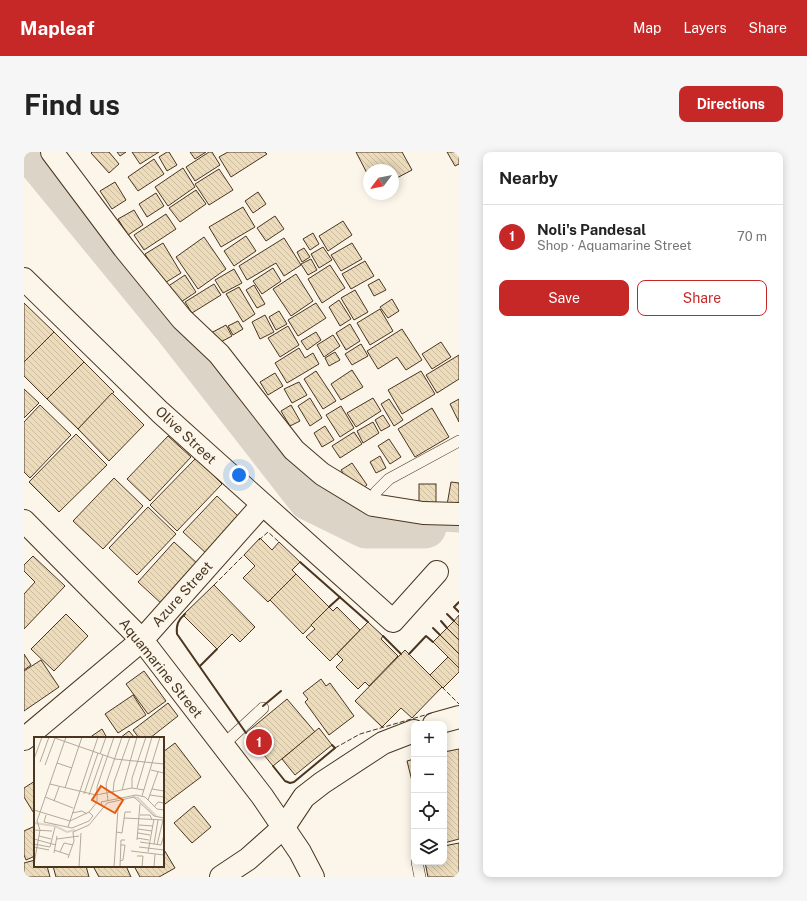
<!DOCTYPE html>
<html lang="en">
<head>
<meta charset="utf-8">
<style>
	:root { --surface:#fff; --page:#f6f6f6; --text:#222; --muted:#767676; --line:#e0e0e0; --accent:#c62828 }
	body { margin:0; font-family:"Public Sans",sans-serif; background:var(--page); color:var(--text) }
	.controls { position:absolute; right:12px; bottom:12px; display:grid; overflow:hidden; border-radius:8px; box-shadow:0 2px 10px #0003 }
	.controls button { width:36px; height:36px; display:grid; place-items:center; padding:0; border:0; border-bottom:1px solid var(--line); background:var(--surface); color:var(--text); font:20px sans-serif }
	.compass { position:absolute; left:339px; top:12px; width:36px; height:36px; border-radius:50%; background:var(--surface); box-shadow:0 2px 10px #0003; rotate:238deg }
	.you { position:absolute; left:215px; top:323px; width:14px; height:14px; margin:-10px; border:3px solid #fff; border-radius:50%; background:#1a73e8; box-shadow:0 0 0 6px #1a73e833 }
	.badge { display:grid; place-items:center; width:26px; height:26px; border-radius:50%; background:var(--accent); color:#fff; font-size:13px; font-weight:700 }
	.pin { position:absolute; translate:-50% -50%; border:2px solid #fff; box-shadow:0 1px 4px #0006 }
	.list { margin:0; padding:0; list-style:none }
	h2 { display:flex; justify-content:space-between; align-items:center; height:52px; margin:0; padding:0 16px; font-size:17px }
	h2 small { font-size:13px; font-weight:400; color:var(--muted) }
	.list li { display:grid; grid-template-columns:26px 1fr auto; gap:12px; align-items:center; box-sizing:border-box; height:64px; padding:0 16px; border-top:1px solid var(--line) }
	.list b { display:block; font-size:15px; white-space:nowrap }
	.list p { margin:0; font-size:13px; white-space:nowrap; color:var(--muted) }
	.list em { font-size:13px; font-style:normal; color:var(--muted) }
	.actions { display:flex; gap:8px; padding:12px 16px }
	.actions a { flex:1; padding:9px 0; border:1px solid var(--accent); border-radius:8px; text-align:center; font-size:14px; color:var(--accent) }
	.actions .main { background:var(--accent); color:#fff }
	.icon { flex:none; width:22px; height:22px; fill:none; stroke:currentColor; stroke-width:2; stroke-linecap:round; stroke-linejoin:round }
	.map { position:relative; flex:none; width:435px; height:725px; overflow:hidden; border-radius:8px }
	header { display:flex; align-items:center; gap:24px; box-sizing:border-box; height:56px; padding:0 20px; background:var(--accent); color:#fff }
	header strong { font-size:19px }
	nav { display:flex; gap:22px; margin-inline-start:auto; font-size:14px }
	.intro { display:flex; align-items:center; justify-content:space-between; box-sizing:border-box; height:96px; padding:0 24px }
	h1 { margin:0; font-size:28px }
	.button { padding:10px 18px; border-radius:8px; background:var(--accent); color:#fff; font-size:14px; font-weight:700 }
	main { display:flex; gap:24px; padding:0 24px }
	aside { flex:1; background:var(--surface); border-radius:8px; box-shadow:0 2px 10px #0003 }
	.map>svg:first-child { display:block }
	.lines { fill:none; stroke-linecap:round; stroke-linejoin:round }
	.stream { stroke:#dcd4c6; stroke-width:7 }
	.river { stroke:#dcd4c6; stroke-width:43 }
	.building { fill:url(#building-back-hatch); stroke:#4a3520 }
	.lane-casing { stroke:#4a3520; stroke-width:12 }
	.street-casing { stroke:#4a3520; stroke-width:24 }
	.secondary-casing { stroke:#4a3520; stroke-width:24 }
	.lane { stroke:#fbf6e9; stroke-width:11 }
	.street { stroke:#fbf6e9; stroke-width:22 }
	.secondary { stroke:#fbf6e9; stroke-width:22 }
	.fence { stroke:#4a3520; stroke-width:1; stroke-dasharray:5 2; stroke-linecap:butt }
	.wall { stroke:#4a3520; stroke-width:2 }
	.labels { text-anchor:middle; stroke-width:3; stroke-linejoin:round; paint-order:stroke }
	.street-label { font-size:14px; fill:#4a3520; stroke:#fbf6e9 }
	.inset-river { fill:none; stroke:#dcd4c6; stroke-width:2 }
	.inset-road { fill:none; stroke:#b4a999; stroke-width:1 }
	.view { fill:#e8590c; fill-opacity:0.15; stroke:#e8590c; stroke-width:2 }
	.inset-edge { fill:none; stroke:#4a3520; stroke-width:2 }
</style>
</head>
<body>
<header>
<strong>Mapleaf</strong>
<nav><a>Map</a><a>Layers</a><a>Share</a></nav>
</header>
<div class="intro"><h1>Find us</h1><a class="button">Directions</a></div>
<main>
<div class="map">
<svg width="435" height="725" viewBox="0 0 435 725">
	<defs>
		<pattern id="building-back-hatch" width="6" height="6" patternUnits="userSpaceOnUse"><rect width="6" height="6" fill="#ecdcbc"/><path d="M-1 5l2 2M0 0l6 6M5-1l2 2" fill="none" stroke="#ccbda1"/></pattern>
	</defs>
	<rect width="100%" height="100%" fill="#fbf6e9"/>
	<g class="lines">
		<path class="stream" d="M401,375l34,2"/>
		<path class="river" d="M5,0l13,13 132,161 135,173 57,28h59"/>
	</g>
	<g class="building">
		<path d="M68,0h17l10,12 -10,9 -18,-20z"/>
		<path d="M93,0h9l-6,4z"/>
		<path d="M108,0h27l-19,12z"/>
		<path d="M143,0h2l8,13 -10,6 -8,-14z"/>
		<path d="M166,0h16l-11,7z"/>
		<path d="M185,0h3l8,13 -25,16 -9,-14z"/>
		<path d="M204,0h37l2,2 -36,23 -12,-20z"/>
		<path d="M332,0h46l10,18 -19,10v-10h-24v7z"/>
		<path d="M423,0h12v12l-4,2z"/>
		<path d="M130,7l10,15 -26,17 -10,-14z"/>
		<path d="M159,16l12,19 -27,19 -13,-19z"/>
		<path d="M195,17l14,21 -24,15 -14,-21z"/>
		<path d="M91,30l11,18 -14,9 -12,-18z"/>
		<path d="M172,38l10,14 -26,18 -11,-14z"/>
		<path d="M234,40l8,12 -13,9 -8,-12z"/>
		<path d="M132,41l8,13 -17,11 -8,-13z"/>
		<path d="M219,55l12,20 -34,20 -12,-20z"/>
		<path d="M110,58l9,15 -15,10 -10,-16z"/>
		<path d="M142,62l10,15 -32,21 -10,-15z"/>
		<path d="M251,64l9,13 -18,12 -9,-13z"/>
		<path d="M319,69l9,14 -24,16 -9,-15z"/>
		<path d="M289,81l6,11 -9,6 -7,-11z"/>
		<path d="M222,84l10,15 -22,15 -10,-15z"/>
		<path d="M180,85l22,32 -28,20 -22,-32z"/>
		<path d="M260,86l17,27 -17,11 -8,-13 -29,17 -8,-14z"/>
		<path d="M139,91l18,30 -18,11 -18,-30z"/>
		<path d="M328,91l10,16 -21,12 -10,-16z"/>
		<path d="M299,95l9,13 -13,8 -8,-14z"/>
		<path d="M280,96l6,9 -8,5 -5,-10z"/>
		<path d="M287,107l6,11 -9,5 -7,-11z"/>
		<path d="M341,109l9,15 -23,13 -9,-15z"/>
		<path d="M306,113l15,23 -23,15 -14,-24z"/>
		<path d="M249,116l8,13 -19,13 -9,-13z"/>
		<path d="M210,117l8,14 -19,10 -8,-13z"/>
		<path d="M272,122l17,27 -22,15 -18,-27z"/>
		<path d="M161,123l11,17 -18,12 -11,-17z"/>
		<path d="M355,127l7,11 -12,6 -6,-11z"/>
		<path d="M190,132l7,11 -29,18 -7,-11z"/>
		<path d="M230,133l11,19 -8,4 -11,-18z"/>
		<path d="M215,135l16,27 -12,8 -17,-28z"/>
		<path d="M331,138l13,22 -14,8 -13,-22z"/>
		<path d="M368,147l7,12 -11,7 -8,-11z"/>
		<path d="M315,148l12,19 -11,7 -11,-19z"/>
		<path d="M0,151l30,29 -30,30z"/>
		<path d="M292,151l10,15 -28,18 -10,-16z"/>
		<path d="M356,157l13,22 -23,14 -13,-22z"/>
		<path d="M255,159l8,13 -11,6 -7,-13z"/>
		<path d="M241,163l9,17 -14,7 -8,-17z"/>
		<path d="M214,169l5,8 -10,6 -5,-9z"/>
		<path d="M326,172l10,17 -14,9 -10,-17z"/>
		<path d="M202,173l6,11 -15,8 -6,-11z"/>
		<path d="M264,174l11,19 -19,12 -12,-19z"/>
		<path d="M378,177l20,31 -16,10 -9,-13 -19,12 -11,-18z"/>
		<path d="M30,180l30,30 -37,37 -23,-23v-14z"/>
		<path d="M292,180l5,8 -14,10 -6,-9z"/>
		<path d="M309,183l7,11 -16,11 -7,-12z"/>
		<path d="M417,190l10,15 -19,12 -10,-15z"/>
		<path d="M337,192l7,12 -16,9 -7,-11z"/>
		<path d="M275,196l6,10 8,-5 6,11 -32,19 -12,-20z"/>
		<path d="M311,200l5,8 -11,6 -4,-8z"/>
		<path d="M435,203v24l-22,14 -11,-18z"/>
		<path d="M60,210l30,30 -36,37 -31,-30z"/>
		<path d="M328,218l11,17 -22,13 -10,-16z"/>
		<path d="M292,219l20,30 -13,8 -19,-30z"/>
		<path d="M397,219l14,23 -33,20 -14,-24z"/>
		<path d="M251,221l8,13 -15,9 -8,-13z"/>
		<path d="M275,230l8,13 -15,8 -8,-14z"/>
		<path d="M0,237l15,14 -15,15z"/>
		<path d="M88,241l32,32 -35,36 -31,-32z"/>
		<path d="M286,246l12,20 -12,8 -12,-20z"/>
		<path d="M349,246l8,13 -25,16 -9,-14z"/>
		<path d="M365,247l14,21 -9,6 -13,-22z"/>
		<path d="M435,247v23l-9,-18z"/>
		<path d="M16,253l31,30 -41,43 -6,-6v-50z"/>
		<path d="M267,253l9,16 -10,5 -9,-15z"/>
		<path d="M317,254l13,22 -14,9 -14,-22z"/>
		<path d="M408,256l17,29 -34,20 -17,-28z"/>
		<path d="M359,263l7,11 -9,5 -6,-11z"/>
		<path d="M349,270l6,11 -16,10 -6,-12z"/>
		<path d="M301,274l9,14 -12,7 -8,-14z"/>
		<path d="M330,280l8,12 -22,14 -8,-12z"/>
		<path d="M52,282l31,31 -48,47 -30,-30z"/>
		<path d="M144,284l23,21 -41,44 -23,-22z"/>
		<path d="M365,287l12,18 -11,7 -12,-18z"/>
		<path d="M356,304l6,12 -10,5 -6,-11z"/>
		<path d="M172,306l26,26 -45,47 -27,-26z"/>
		<path d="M328,311l15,22 -11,8 -15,-23z"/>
		<path d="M90,326l29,28 -40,43 -30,-28z"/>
		<path d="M427,330l8,1v24l-12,-2z"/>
		<rect x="395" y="332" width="17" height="21"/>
		<path d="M193,344l23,22 -33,36 -24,-22z"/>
		<path d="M124,355l28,27 -39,41 -28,-27z"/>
		<path d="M236,386l12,12 7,-8 21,20 -8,8 4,4 -28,28 -25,-24 12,-12 -11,-11z"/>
		<path d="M150,390l25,23 -36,40 -25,-23z"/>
		<path d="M9,404l32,30 -41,43v-35l11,-12 -11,-11v-6z"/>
		<path d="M272,422l33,33 -26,27 -33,-34z"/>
		<path d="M190,433l41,42 -15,15 -8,-8 -15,15 -34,-34z"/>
		<path d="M305,455l4,4 4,-4 23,23 -30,31 -24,-24 9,-8 -4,-4z"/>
		<path d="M42,462l22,22 -34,35 -23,-22z"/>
		<path d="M435,463v11l-5,-5z"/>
		<path d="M430,469l5,5v14l-12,-12z"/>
		<path d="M344,470l15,14 -2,3 17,17 -29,30 -4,-4 -7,7 -22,-22 7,-7 -6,-6z"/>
		<path d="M423,476l12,12v14l-19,-19z"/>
		<path d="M416,483l19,19v14l-26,-26z"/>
		<path d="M381,498l37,37 -30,31 -11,-10 -19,19 -27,-26z"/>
		<path d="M0,502l7,11 -7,5z"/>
		<path d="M424,505l11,11v4l-16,16 -13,-13z"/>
		<path d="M17,508l18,27 -35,24v-40z"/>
		<path d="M120,519l22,30 -18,13 -22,-30z"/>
		<path d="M297,527l5,7 4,-3 24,33 -25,19 -24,-33 3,-3 -5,-6z"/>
		<path d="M109,543l13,20 -28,18 -13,-19z"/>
		<path d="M263,547l28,33 -42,34 -27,-33z"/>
		<path d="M144,551l10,13 -28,22h-11l-6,-8z"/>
		<path d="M295,576l13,17 -37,30 -13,-16z"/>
		<path d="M78,577l5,9h-18z"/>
		<path d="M105,579l6,7h-15z"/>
		<path d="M151,591l26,34 -36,27 -2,-2v-50z"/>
		<path d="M435,597v90l-15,4v-91z"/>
		<path d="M390,607v30l-7,-28z"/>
		<path d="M11,629v34l-11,-18v-9z"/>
		<path d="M170,654l17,21 -19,16 -18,-20z"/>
		<path d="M11,674v30l-9,4 -2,-5v-24z"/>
		<path d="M435,691v34h-31l-3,-15h19v-16z"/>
		<path d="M139,696l12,20 -16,9h-19l-6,-11h29z"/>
		<path d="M11,708v6h12l3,11h-26v-14z"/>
		<path d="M29,714h33l3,11h-33z"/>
		<path d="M69,714h33l5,11h-32z"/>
	</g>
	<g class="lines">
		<defs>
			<g id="lane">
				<path d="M349,353l3,-13 13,-13 70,-38"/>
				<path d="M199,593l40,-37"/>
				<path d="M393,710l3,15"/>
			</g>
			<g id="street">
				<path d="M28,0l72,96 58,71 37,35 75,96 28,24 51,31 50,8 36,1"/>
				<path d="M0,127l136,133 233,209 44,-49"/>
				<path d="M0,587l118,-99 120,-135"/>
				<path d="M197,725l27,-18 36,-32"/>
			</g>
			<g id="secondary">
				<path d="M0,369l118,119 120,156 38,56 13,25"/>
				<path d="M410,572l25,-7"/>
				<path d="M260,675l20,-30 18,-14 61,-40 31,-12"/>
			</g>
		</defs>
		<use href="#lane" class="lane-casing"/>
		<use href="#street" class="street-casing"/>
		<use href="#secondary" class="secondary-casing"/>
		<use href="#lane" class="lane"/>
		<use href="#street" class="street"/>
		<use href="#secondary" class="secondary"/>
		<g class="fence">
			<path d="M235,388l9,-8 11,10"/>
			<path d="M190,433l30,-30"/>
			<path d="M418,535l17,17"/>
			<path d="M311,596l25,-14 72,-21"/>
		</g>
		<g class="wall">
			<path d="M276,410l68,60"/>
			<path d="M435,450l-5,5 5,5"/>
			<path d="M305,455l11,-10"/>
			<path d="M161,462c-7,6 -9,11 -8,20l69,99"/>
			<path d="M423,462l7,7"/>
			<path d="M417,469l6,7"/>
			<path d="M409,476l7,7"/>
			<path d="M359,484l18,18"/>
			<path d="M385,502l17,-18 7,6"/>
			<path d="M176,514l17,-17"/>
			<path d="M239,554l18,-15"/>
			<path d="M249,614l12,15 5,2 4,-1 41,-34 -3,-3"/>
		</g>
	</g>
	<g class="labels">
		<g class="street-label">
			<text transform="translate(162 283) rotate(43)" y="5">Olive Street</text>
			<text transform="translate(158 442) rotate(-48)" y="5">Azure Street</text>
			<text transform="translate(137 516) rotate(51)" y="5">Aquamarine Street</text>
		</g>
	</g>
	<g transform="translate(10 585)">
		<rect width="130" height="130" fill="#fbf6e9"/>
		<path class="inset-river" d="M99,60l5,1 18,18M0,86l21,3 12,6 8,-2"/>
		<path class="inset-road" d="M18,0l63,22 49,5M66,17l6,-17M0,22l8,-22M6,25l9,-25M23,26l15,5M11,28l10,-27M117,33l13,3M16,47l46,11 36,-7 12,2M31,51l17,-51M98,51v-10l14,-41M103,51l15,-51M118,52l12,2M88,53l15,-53M79,56l1,-11 16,-45M50,57l14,-41M55,58l14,-40M116,58l14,2M108,59l18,-59M11,60l28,11M114,63l10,-28M20,64l5,-14M74,64l-2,-17 16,-47M68,68l-1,-3 35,-7 9,2 12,12 7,1M120,70l4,-5 6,1M0,73l36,11 19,-9 8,-10v-15l17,-50M38,76l10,-2 5,3M12,78l-2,7 28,6 17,-7 4,-5 -4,-4M106,78h10l2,5M90,81l40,2M105,88l14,1M34,90l30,-90M104,92l14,2M0,93l18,1M82,95l6,1 3,-21h6M104,96l12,2M5,99l12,3M103,101l12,2M0,102l22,6M23,102l22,-3M103,103l3,-36M106,105l21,3 3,-10M0,107l16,3 5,-20M120,107l4,-24M123,108l6,-25M0,110l15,3M105,110l25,3M20,113l15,5M97,114l33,4M26,115l4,-9 9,2M114,115l6,-33M20,116l3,-17M103,119h6l-1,11M34,121l6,-17 -1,-9 16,-7 18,-22 27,-6 20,19 10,2M86,124l3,-1 2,-15h-4M0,127l6,-34 -3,-9 29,-84M45,130l2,-34M80,130l4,-58M86,130l1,-27h4M120,130l1,-13"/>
		<path class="view" d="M67,49l22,14 -8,13 -23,-13z"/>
		<rect width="130" height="130" class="inset-edge"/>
	</g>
</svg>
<div class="controls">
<button>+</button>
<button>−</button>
<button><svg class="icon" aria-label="locate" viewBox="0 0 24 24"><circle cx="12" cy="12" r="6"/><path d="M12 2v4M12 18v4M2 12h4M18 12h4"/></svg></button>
<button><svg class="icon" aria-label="layers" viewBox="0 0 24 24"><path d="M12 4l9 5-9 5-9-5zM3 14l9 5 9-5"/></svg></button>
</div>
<svg class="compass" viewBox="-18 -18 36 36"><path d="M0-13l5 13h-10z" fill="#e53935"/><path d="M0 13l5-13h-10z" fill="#767676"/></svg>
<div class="you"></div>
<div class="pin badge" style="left:235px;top:590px">1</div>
</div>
<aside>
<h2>Nearby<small></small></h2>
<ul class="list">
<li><span class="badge">1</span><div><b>Noli's Pandesal</b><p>Shop · Aquamarine Street</p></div><em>70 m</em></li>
</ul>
<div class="actions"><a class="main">Save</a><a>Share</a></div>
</aside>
</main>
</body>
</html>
